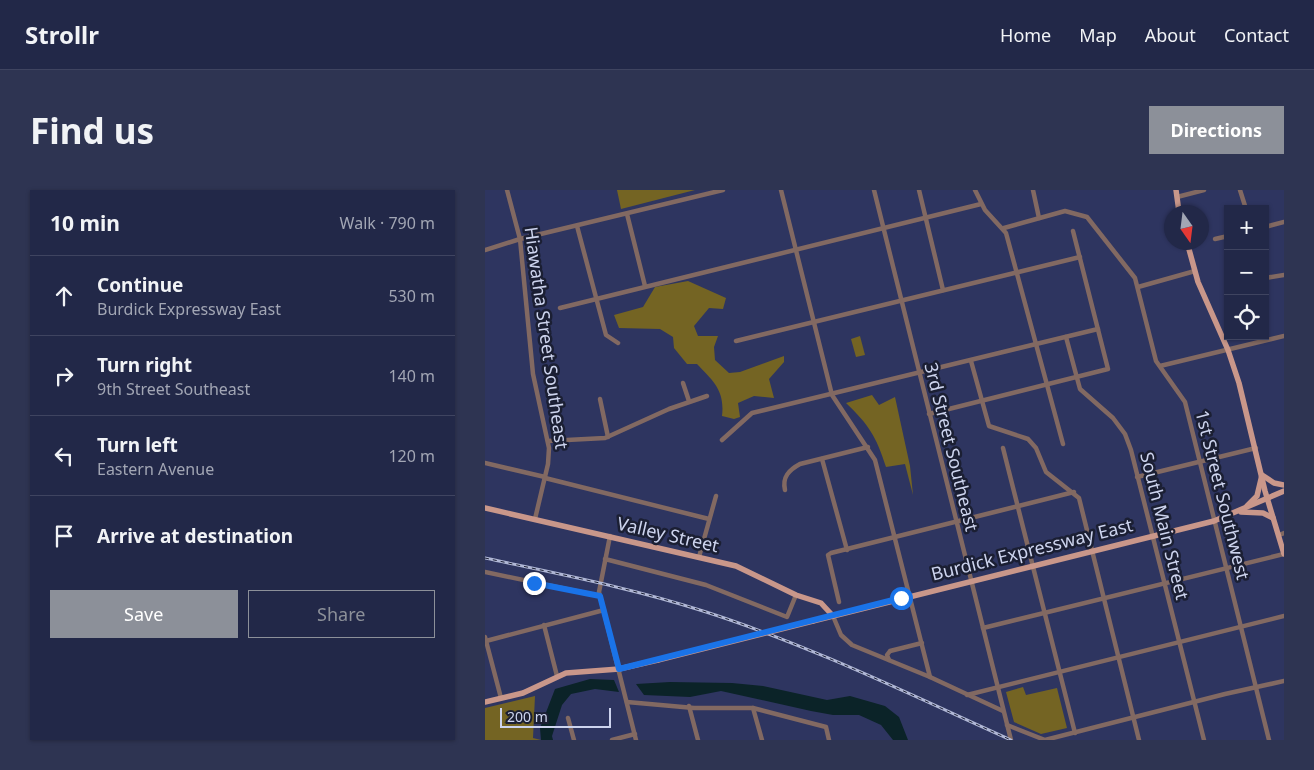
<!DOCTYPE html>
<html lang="en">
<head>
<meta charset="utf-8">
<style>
	:root { --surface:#222848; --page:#2e3452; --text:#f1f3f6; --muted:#a2a6b4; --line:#3f4460; --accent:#8c9099 }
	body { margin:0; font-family:"Noto Sans",sans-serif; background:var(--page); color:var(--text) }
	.controls { position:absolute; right:15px; top:15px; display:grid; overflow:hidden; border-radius:0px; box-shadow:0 1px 4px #0004 }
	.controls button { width:45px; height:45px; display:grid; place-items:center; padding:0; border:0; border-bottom:1px solid var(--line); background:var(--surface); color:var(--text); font:25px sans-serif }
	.compass { position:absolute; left:679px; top:15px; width:45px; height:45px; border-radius:50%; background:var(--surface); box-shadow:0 1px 4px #0004; rotate:166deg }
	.scale { position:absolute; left:15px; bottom:12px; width:111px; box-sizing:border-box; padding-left:5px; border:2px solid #cdd4ee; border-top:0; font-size:14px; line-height:18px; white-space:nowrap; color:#cdd4ee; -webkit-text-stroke:4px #1b1f33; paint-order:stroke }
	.stop { position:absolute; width:15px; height:15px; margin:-11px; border:4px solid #1a73e8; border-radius:50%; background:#fff }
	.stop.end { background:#1a73e8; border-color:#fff; box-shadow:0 1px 5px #0008 }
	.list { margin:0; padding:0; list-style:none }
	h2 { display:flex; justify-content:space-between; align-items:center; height:65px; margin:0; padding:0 20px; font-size:21px }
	h2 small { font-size:16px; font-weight:400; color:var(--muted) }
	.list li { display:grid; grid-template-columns:32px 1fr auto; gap:15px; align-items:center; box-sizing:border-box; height:80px; padding:0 20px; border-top:1px solid var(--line) }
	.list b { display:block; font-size:19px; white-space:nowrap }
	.list p { margin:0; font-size:16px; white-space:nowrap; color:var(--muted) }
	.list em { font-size:16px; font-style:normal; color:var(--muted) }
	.actions { display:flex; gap:10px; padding:15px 20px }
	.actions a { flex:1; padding:11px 0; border:1px solid var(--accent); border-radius:0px; text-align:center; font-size:18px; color:var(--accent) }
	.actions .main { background:var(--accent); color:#fff }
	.icon { flex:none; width:28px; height:28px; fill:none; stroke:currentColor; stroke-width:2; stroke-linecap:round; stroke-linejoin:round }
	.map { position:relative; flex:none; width:799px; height:550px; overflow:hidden; border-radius:0px }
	header { display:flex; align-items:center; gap:30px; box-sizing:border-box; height:70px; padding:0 25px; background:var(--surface); border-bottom:1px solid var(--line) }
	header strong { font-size:24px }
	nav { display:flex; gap:28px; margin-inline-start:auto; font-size:18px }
	.intro { display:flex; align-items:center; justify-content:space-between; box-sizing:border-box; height:120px; padding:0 30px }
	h1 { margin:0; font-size:35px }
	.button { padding:12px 22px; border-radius:0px; background:var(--accent); color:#fff; font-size:18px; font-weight:700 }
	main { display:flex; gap:30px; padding:0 30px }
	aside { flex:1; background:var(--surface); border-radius:0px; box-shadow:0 1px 4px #0004 }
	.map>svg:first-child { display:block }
	.green { fill:#746423 }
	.water { fill:#0b2328 }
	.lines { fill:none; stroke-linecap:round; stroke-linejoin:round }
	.minor { stroke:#826962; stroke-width:4.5 }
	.major { stroke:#c9978a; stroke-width:5.5 }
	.rail-casing { stroke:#b0b7d5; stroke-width:3 }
	.rail { stroke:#1b1f33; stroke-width:1; stroke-dasharray:4; stroke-linecap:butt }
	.major-bridge { stroke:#c9978a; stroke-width:5.5 }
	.route { stroke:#1a73e8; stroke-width:6 }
	.labels { text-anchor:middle; stroke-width:5; stroke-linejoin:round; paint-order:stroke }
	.street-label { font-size:18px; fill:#cdd4ee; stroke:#1b1f33 }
</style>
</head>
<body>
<header>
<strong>Strollr</strong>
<nav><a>Home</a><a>Map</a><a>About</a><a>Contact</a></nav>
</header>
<div class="intro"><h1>Find us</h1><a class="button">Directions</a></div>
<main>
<aside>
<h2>10 min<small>Walk · 790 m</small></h2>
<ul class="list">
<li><svg class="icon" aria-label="ahead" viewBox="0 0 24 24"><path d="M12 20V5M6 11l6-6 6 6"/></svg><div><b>Continue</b><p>Burdick Expressway East</p></div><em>530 m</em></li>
<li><svg class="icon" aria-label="right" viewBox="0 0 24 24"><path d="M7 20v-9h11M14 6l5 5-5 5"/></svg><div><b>Turn right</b><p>9th Street Southeast</p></div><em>140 m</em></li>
<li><svg class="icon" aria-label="left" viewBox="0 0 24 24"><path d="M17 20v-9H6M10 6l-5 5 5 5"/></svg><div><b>Turn left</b><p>Eastern Avenue</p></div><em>120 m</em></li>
<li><svg class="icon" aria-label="arrive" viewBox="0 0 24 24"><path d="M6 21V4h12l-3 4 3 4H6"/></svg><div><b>Arrive at destination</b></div></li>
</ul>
<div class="actions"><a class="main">Save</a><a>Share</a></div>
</aside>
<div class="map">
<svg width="799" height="550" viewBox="0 0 799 550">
	<rect width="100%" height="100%" fill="#2e3560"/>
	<g class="green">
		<path d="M132,0h78l-74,19z"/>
		<path d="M203,91l38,17 -3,11 -14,-1 -15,18 4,10h20l-4,11 1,13 14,13 11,-1 44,-16v6l-15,17 5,19 -20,-2 -16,7 2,14 -6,2 -12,-3c3,-26 -9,-35 -25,-52h-10l-13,-16 -1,-11 -13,-8 -41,-1 -5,-13 29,-8 12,-20z"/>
		<path d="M375,146l5,19 -9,2 -5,-18z"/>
		<path d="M387,205l7,10 16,-8 15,69 3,29 -8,-31 -19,3c-10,-31 -17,-42 -40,-64z"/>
		<path d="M538,497l3,8 31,-7 10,40 -26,6 -27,-12 -8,-30z"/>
		<path d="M50,506l-2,42 8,2h-56v-32z"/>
	</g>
	<g class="water">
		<path d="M105,489l24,1 5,12 -24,-3 -24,5 -9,11 -10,31 1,4h-12l-1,-12 15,-39z"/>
		<path d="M185,492l62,1 31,3 64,14 23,-4 35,10 14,11 9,23h-15l-12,-15 -22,-10h-26l-22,-4 -90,-20 -31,6 -46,-2 -8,-11z"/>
	</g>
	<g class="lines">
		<g class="minor">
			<path d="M22,0l13,49 13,135 16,74 -1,16 -13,55"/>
			<path d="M296,0l51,205 43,65 55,217"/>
			<path d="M389,0l137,550"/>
			<path d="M434,0l24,100"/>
			<path d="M490,0l10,20 21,23 57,211"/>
			<path d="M548,0l6,28"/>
			<path d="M755,0l6,19"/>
			<path d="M692,7l27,-7"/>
			<path d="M142,24l18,72"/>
			<path d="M92,36l29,109 12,8"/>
			<path d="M780,37l19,-5"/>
			<path d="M519,38l61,-17 22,6 48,61 21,83 29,41 84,338"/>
			<path d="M730,49l13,-3"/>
			<path d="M0,60l35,-11 203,-49"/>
			<path d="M780,88l19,-3"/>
			<path d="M653,97l57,-16"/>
			<path d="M75,118l421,-104"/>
			<path d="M581,147l14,52 33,29 12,16 6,16 73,290"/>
			<path d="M251,151l344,-84"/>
			<path d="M486,171l18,65 39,13 8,9 10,24 33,26 60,242"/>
			<path d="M675,176l124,-30"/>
			<path d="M198,193l6,18"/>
			<path d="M115,209l8,38"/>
			<path d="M444,224l179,-45 -35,-138"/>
			<path d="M237,250l30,-27 346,-84"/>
			<path d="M63,251l57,-3 64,-29 38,-13"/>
			<path d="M518,258l72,285"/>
			<path d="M337,269l25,91"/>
			<path d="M0,273l60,14"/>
			<path d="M652,287l119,-29"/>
			<path d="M60,288l164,41"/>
			<path d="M300,300c-3,-13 4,-20 15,-26l68,-17"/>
			<path d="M794,345l5,-2"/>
			<path d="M125,346l-11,56 37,148"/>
			<path d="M214,367l17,-61"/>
			<path d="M120,369l101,26 81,32 9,-22"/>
			<path d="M0,382l115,24"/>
			<path d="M354,412l-11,-47 3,-2 243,-61"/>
			<path d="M348,426l8,19 11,10 78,32 73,34"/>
			<path d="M59,435l13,51"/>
			<path d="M498,438l301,-74"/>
			<path d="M0,447l16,61"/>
			<path d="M1,451l118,-31"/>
			<path d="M404,470l-2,-5 3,-4 32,-8"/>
			<path d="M482,505l317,-79"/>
			<path d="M142,512l67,6h59l73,19 3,13"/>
			<path d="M204,516l9,34"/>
			<path d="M268,518l9,32"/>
			<path d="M83,528l6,22"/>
			<path d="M522,535l38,15 180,-46 59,-13"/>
			<path d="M127,550l23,-6"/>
		</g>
		<g class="major">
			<path d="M691,0l3,22"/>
			<path d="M702,52l11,40 30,68 11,33 26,108 19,63"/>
			<path d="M762,316l10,-10 5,-21 12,8 10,2"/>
			<path d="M0,318l251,58 60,29 25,8 12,13"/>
			<path d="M756,322l22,1 10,5"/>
			<path d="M328,431l401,-100 70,-30"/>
			<path d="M0,512l38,-9 43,-20 53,-4 39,-9"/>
		</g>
		<defs>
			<path id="rail" d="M0,368c73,16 147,30 218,53 104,33 208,84 308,129"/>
		</defs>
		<use href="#rail" class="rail-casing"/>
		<use href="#rail" class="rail"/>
		<path class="major-bridge" d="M173,470l155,-39"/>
	</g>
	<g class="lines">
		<path class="route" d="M49,393l66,13 19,73 282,-71"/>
	</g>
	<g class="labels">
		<g class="street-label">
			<text transform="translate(61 148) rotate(82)" y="6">Hiawatha Street Southeast</text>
			<text transform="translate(466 257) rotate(76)" y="6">3rd Street Southeast</text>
			<text transform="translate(737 305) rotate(76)" y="6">1st Street Southwest</text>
			<text transform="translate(679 336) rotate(76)" y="6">South Main Street</text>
			<text transform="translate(183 345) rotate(13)" y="6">Valley Street</text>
			<text transform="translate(547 360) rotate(-14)" y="6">Burdick Expressway East</text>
		</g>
	</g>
</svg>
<div class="controls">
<button>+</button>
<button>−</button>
<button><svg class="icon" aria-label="locate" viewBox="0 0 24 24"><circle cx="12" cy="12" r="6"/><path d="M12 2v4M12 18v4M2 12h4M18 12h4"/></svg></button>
</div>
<svg class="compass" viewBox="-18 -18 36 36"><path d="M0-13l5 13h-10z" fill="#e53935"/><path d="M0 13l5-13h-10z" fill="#a2a6b4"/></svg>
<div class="scale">200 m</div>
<div class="stop" style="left:416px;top:408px"></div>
<div class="stop end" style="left:49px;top:393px"></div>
</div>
</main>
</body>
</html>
